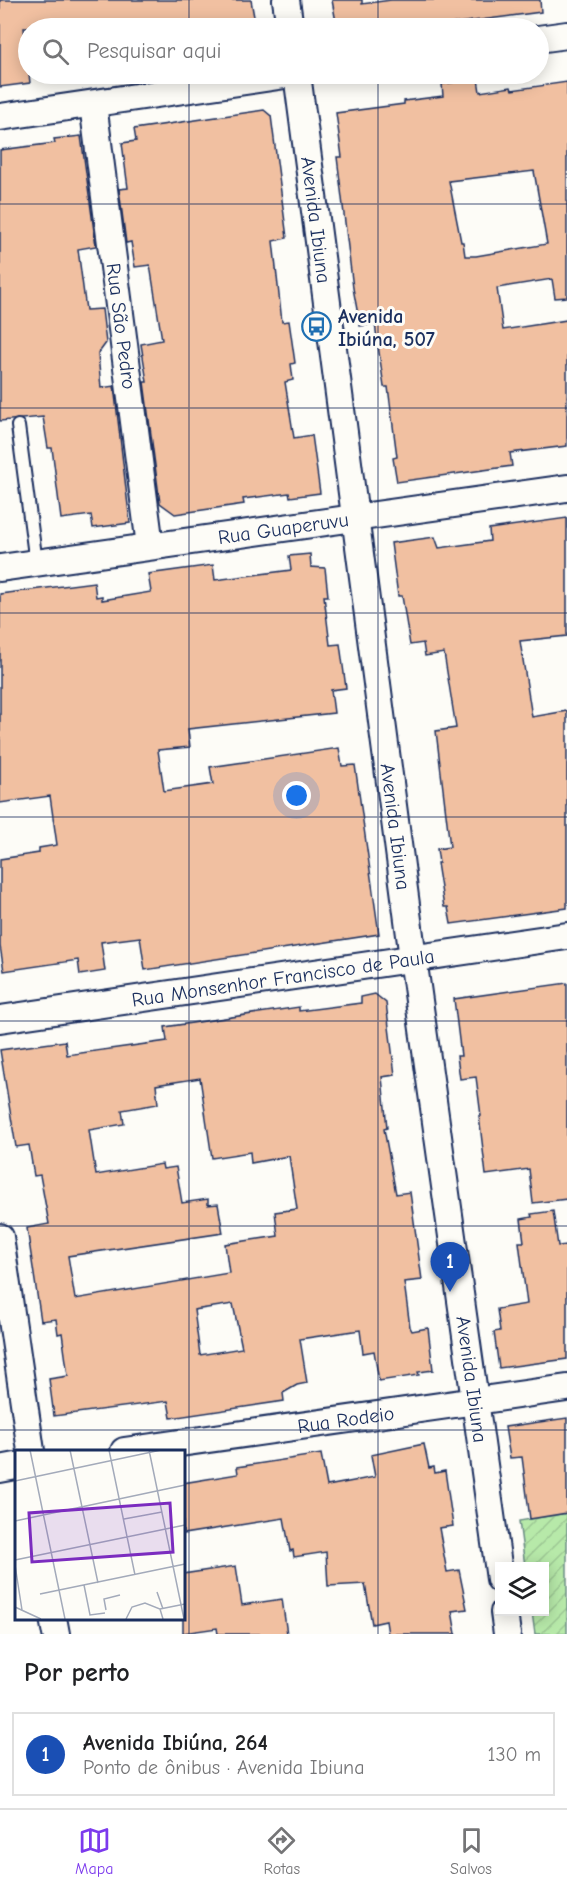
<!DOCTYPE html>
<html lang="pt">
<head>
<meta charset="utf-8">
<style>
	:root { --surface:#fff; --page:#f6f6f6; --text:#202124; --muted:#757577; --line:#e0e0e0; --accent:#7c3aed }
	body { margin:0; font-family:"Comic Neue",sans-serif; background:var(--page); color:var(--text) }
	.controls { position:absolute; right:18px; bottom:18px; display:grid; overflow:hidden; border-radius:0px; box-shadow:0 3px 15px #0003 }
	.controls button { width:54px; height:54px; display:grid; place-items:center; padding:0; border:0; border-bottom:2px solid var(--line); background:var(--surface); color:var(--text); font:30px sans-serif }
	.you { position:absolute; left:297px; top:796px; width:21px; height:21px; margin:-15px; border:4px solid #fff; border-radius:50%; background:#1a73e8; box-shadow:0 0 0 9px #1a73e833 }
	.badge { display:grid; place-items:center; width:39px; height:39px; border-radius:50%; background:var(--accent); color:#fff; font-size:20px; font-weight:700 }
	.pin { position:absolute; translate:-50% -50px; filter:drop-shadow(0 2px 3px #0008) }
	.pin::after { content:''; position:absolute; top:32px; width:21px; height:18px; background:inherit; clip-path:polygon(0 0,100% 0,50% 100%) }
	.list { margin:0; padding:0; list-style:none }
	h2 { display:flex; justify-content:space-between; align-items:center; height:78px; margin:0; padding:0 24px; font-size:26px }
	h2 small { font-size:20px; font-weight:400; color:var(--muted) }
	.list li { display:grid; grid-template-columns:39px 1fr auto; gap:18px; align-items:center; box-sizing:border-box; height:84px; margin:0 12px 12px; padding:0 12px; border:2px solid var(--line); border-radius:0px }
	.list b { display:block; font-size:22px; white-space:nowrap }
	.list p { margin:0; font-size:20px; white-space:nowrap; color:var(--muted) }
	.list em { font-size:20px; font-style:normal; color:var(--muted) }
	.icon { flex:none; width:33px; height:33px; fill:none; stroke:currentColor; stroke-width:2; stroke-linecap:round; stroke-linejoin:round }
	.map { position:relative; flex:none; width:567px; height:1634px; overflow:hidden }
	.search { position:absolute; background:var(--surface); box-shadow:0 3px 15px #0003; left:18px; right:18px; top:18px; height:66px; display:flex; align-items:center; gap:15px; box-sizing:border-box; padding:0 21px; border-radius:33px; color:var(--muted); font-size:22px }
	.sheet { height:174px; background:var(--surface) }
	nav { display:flex; justify-content:space-around; align-items:center; box-sizing:border-box; height:84px; border-top:2px solid var(--line); background:var(--surface); font-size:16px; color:var(--muted) }
	nav a { display:grid; justify-items:center; gap:3px }
	nav .on { color:var(--accent) }
	.map>svg:first-child { display:block }
	.garden { fill:url(#garden-furrows); stroke:#698c84; stroke-width:1.5 }
	.building { fill:#f1c0a1; stroke:#1b2f5e; stroke-width:1.5; fill-rule:evenodd }
	.lines { fill:none; stroke-linecap:round; stroke-linejoin:round }
	.lane-casing { stroke:#1b2f5e; stroke-width:16 }
	.street-casing { stroke:#1b2f5e; stroke-width:30 }
	.lane { stroke:#fdfcf7; stroke-width:12 }
	.street { stroke:#fdfcf7; stroke-width:26 }
	.grid { fill:none; stroke:#1b2f5e; stroke-width:1.5; stroke-opacity:0.55 }
	.labels { text-anchor:middle; stroke-width:6; stroke-linejoin:round; paint-order:stroke }
	.street-label { font-size:20px; fill:#1b2f5e; stroke:#fdfcf7 }
	.poi-label { font-size:20px; font-weight:bold; fill:#1b2f5e; stroke:#fdfcf7; text-anchor:start }
	.inset-road { fill:none; stroke:#a3aaba; stroke-width:1.5 }
	.view { fill:#7b2cbf; fill-opacity:0.15; stroke:#7b2cbf; stroke-width:3 }
	.inset-edge { fill:none; stroke:#1b2f5e; stroke-width:3 }
</style>
</head>
<body>
<div class="map">
<svg width="567" height="1634" viewBox="0 0 567 1634">
	<defs>
		<pattern id="garden-furrows" width="10" height="10" patternUnits="userSpaceOnUse" patternTransform="scale(1.5)"><rect width="10" height="10" fill="#b7e9a9"/><path d="M-1 1l2-2M0 10L10 0M9 11l2-2" fill="none" stroke="#9dc894"/></pattern>
	</defs>
	<rect width="100%" height="100%" fill="#fdfcf7"/>
	<filter id="ink" filterUnits="userSpaceOnUse"><feTurbulence type="fractalNoise" baseFrequency=".0167" numOctaves="2"/><feDisplacementMap in="SourceGraphic" scale="12" xChannelSelector="R" yChannelSelector="G"/><feConvolveMatrix kernelMatrix="1 2 1 2 8 2 1 2 1" color-interpolation-filters="sRGB"/></filter>
	<g filter="url(#ink)">
		<path class="garden" d="M567,1513v121h-32l-3,-22h12v-46h-19l-6,-45z"/>
		<g class="building">
			<path d="M0,0h251l5,28h-232l6,55 -30,4z"/>
			<path d="M332,0h30v4l29,-4h149l1,12 -122,16h-82z"/>
			<path d="M478,79l2,13 31,-5 1,3 55,-8v215l-12,1 -3,-19 -55,9 6,42 64,-10v126l-57,7 2,13 -115,16 -4,-24 4,-1 -9,-70h-4l-9,-63 -15,2 -7,-38 -16,-131h5l-6,-44 68,-9v-3l39,-5 -1,-12zM534,171l13,73 -71,12h-11l-2,-14h-2l-12,-61z"/>
			<path d="M264,110l7,6 16,122 -14,3 9,81 7,-1 6,42 -4,1 2,16 -8,2 9,56 18,-3 8,58 -30,4 -1,-4 -46,6 1,5 -69,10 -15,-11 -16,-121h3l-6,-38 21,-4 -12,-75 -15,2 -4,-25 -5,1 -7,-54 9,-1 -6,-45 14,-2 -2,-12z"/>
			<path d="M81,136l15,110 -18,3 8,61 16,-1 4,34 -8,11 3,34 13,-2 16,137 -37,5 -2,-13 -30,4 -9,-71h-4l-5,-31 -43,4v-271l55,-7 -1,-4z"/>
			<path d="M567,518v118l-47,5 12,76 35,-6v197l-116,16 -3,-17h-4l-7,-44h2l-2,-14 13,-2 -14,-116 20,-3 -12,-75 -19,3 -2,-13 -13,2 -8,-49h-4l-7,-53 44,-6 4,11 51,-7 -1,-12z"/>
			<path d="M310,554l1,13 14,1 3,28h-4l6,49 10,-1 6,44 -15,2 3,23 -146,16 2,18 -32,3 6,41 49,-7 -3,-17 129,-19 3,18 13,-1 24,169 -234,36 -5,-33 -39,5 4,29 -25,4 -2,-15 -74,11 -4,-25v-87l39,-6v-5l18,-3 -7,-49 -50,7v-209l94,-12 2,15 6,-1v4l49,-8 -3,-18 65,-9 2,15 76,-10 -2,-14z"/>
			<path d="M567,983v216l-34,4 -4,-34 -43,6 -7,-59h2l-5,-39 -16,2 -3,-23h4l-7,-57z"/>
			<path d="M375,994l11,9 9,72 -13,2 5,51 -3,1 12,65 14,-2 12,88 -18,2 6,45 2,4 16,-3 5,42 -15,2 1,3 -40,6 -5,-30 -11,2 -3,-23 -60,9 7,44 -10,2 -14,8 1,8 -113,17 -3,-17 -114,15 -5,-37 19,-3 -6,-43 -4,1 -2,-15 -15,2 -14,-93 22,-4 -9,-49 -6,1 -5,-31 -13,2 -16,-97 65,-9 2,14 100,-14 -2,-14 134,-20v4l62,-8v-6zM200,1078l12,80 38,-6 1,11 38,-7 8,53 -22,3 3,24 -53,8 4,29 -154,26 -7,-43 155,-23 -5,-29 -10,1v-6l-26,4 -6,-36 -13,2 -1,-5 -66,11 -7,-45 35,-6 -2,-14 36,-6 -2,-19zM233,1304l9,44 -42,7 -6,-45z"/>
			<path d="M553,1211l5,35 9,-1v114l-68,9 -5,-36 6,-1 -3,-22 30,-5 -8,-62h5l-3,-23 11,-2 -1,-3z"/>
			<path d="M567,1418v95l-37,6 -8,-62 -12,1 -5,-31z"/>
			<path d="M424,1444l5,24 5,-1 1,6 10,-2 8,55 -14,2 8,44 12,-2 8,39 -15,2 4,23h-68l-2,-13 -14,3 -7,-40 -37,2 -2,-34 -32,5 -1,-7 -3,1 -6,-33 -101,16v-51l55,-9 -1,-7 84,-13 6,32 48,-9 -4,-22z"/>
			<path d="M236,1566l6,39 40,-6 5,35h-69l-1,-6 -34,5v-59z"/>
		</g>
		<g class="lines">
			<defs>
				<path id="lane" d="M18,426l18,137"/>
				<g id="street">
					<path d="M286,0l4,28"/>
					<path d="M538,39l29,-4"/>
					<path id="s1" d="M297,74l116,884 87,621"/>
					<path id="s2" d="M93,104l57,442"/>
					<path d="M0,117l292,-43"/>
					<path id="s3" d="M0,568l567,-80"/>
					<path id="s4" d="M0,1019l567,-83"/>
					<path d="M0,1237l31,214"/>
					<path id="s5" d="M124,1451l443,-63"/>
					<path d="M0,1469l16,-3"/>
					<path d="M504,1612l3,22"/>
					<path d="M53,1618l3,16"/>
				</g>
			</defs>
			<use href="#lane" class="lane-casing"/>
			<use href="#street" class="street-casing"/>
			<use href="#lane" class="lane"/>
			<use href="#street" class="street"/>
		</g>
	</g>
	<path class="grid" d="M189,0v28M378,0v28M189,74v1560M378,74v1560M0,204h567M0,408h567M0,613h567M0,817h567M0,1021h567M0,1226h567M0,1430h567"/>
	<defs>
		<symbol id="bus-ring" viewBox="-11 -11 22 22"><circle r="9.5" fill="#fdfcf7" stroke="#1f6fb2" stroke-width="1.5"/><path d="M-5-6H5V4H4V6H2V4H-2V6H-4V4H-5ZM-3.5-4V0h7V-4ZM-3.5 1.2v1.5H-2V1.2ZM2 1.2v1.5H3.5V1.2Z" fill="#1f6fb2"/></symbol>
	</defs>
	<g fill-rule="evenodd">
		<use href="#bus-ring" x="300" y="310" width="33" height="33"/>
	</g>
	<g class="labels">
		<g class="street-label">
			<text dy="7" stroke="none"><textPath href="#s1" startOffset="147">Avenida Ibiuna</textPath></text>
			<text dy="7" stroke="none"><textPath href="#s2" startOffset="224">Rua São Pedro</textPath></text>
			<text dy="7" stroke="none"><textPath href="#s3" startOffset="286">Rua Guaperuvu</textPath></text>
			<text dy="7" stroke="none"><textPath href="#s1" startOffset="759">Avenida Ibiuna</textPath></text>
			<text dy="7" stroke="none"><textPath href="#s4" startOffset="286">Rua Monsenhor Francisco de Paula</textPath></text>
			<text dy="7" stroke="none"><textPath href="#s1" startOffset="1317">Avenida Ibiuna</textPath></text>
			<text dy="7" stroke="none"><textPath href="#s5" startOffset="224">Rua Rodeio</textPath></text>
		</g>
		<g class="poi-label">
			<text x="338" y="323">Avenida<tspan x="338" dy="23">Ibiúna, 507</tspan></text>
		</g>
	</g>
	<g transform="translate(15 1450)">
		<rect width="170" height="170" fill="#fdfcf7"/>
		<path class="inset-road" d="M15,0l35,169M55,0l28,133M94,0l26,125M134,0l35,169M0,31l146,-31M109,69l38,-7M0,71l170,-36M0,110l170,-35M0,115l7,45M69,135l6,30 15,-2M142,142l6,17M25,144l145,-30M0,157l26,12M145,159l25,-5M91,160l-2,-11 16,-4M111,169l6,-12 13,-4 15,6 3,10"/>
		<path class="view" d="M155,53l3,49 -141,10 -3,-49z"/>
		<rect width="170" height="170" class="inset-edge"/>
	</g>
</svg>
<div class="controls">
<button><svg class="icon" aria-label="layers" viewBox="0 0 24 24"><path d="M12 4l9 5-9 5-9-5zM3 14l9 5 9-5"/></svg></button>
</div>
<div class="you"></div>
<div class="pin badge" style="left:450px;top:1292px;background:#1a4fb4">1</div>
<div class="search"><svg class="icon" aria-label="search" viewBox="0 0 24 24"><circle cx="10" cy="10" r="6"/><path d="M15 15l6 6"/></svg>Pesquisar aqui</div>
</div>
<section class="sheet">
<h2>Por perto<small></small></h2>
<ul class="list">
<li><span class="badge" style="background:#1a4fb4">1</span><div><b>Avenida Ibiúna, 264</b><p>Ponto de ônibus · Avenida Ibiuna</p></div><em>130 m</em></li>
</ul>
</section>
<nav>
<a class="on"><svg class="icon" aria-label="map" viewBox="0 0 24 24"><path d="M3 6l6-2 6 2 6-2v14l-6 2-6-2-6 2zM9 4v14M15 6v14"/></svg>Mapa</a>
<a><svg class="icon" aria-label="directions" viewBox="0 0 24 24"><path d="M12 3l9 9-9 9-9-9zM9 14v-3h6M13 9l2 2-2 2"/></svg>Rotas</a>
<a><svg class="icon" aria-label="saved" viewBox="0 0 24 24"><path d="M7 4h10v16l-5-4-5 4z"/></svg>Salvos</a>
</nav>
</body>
</html>
